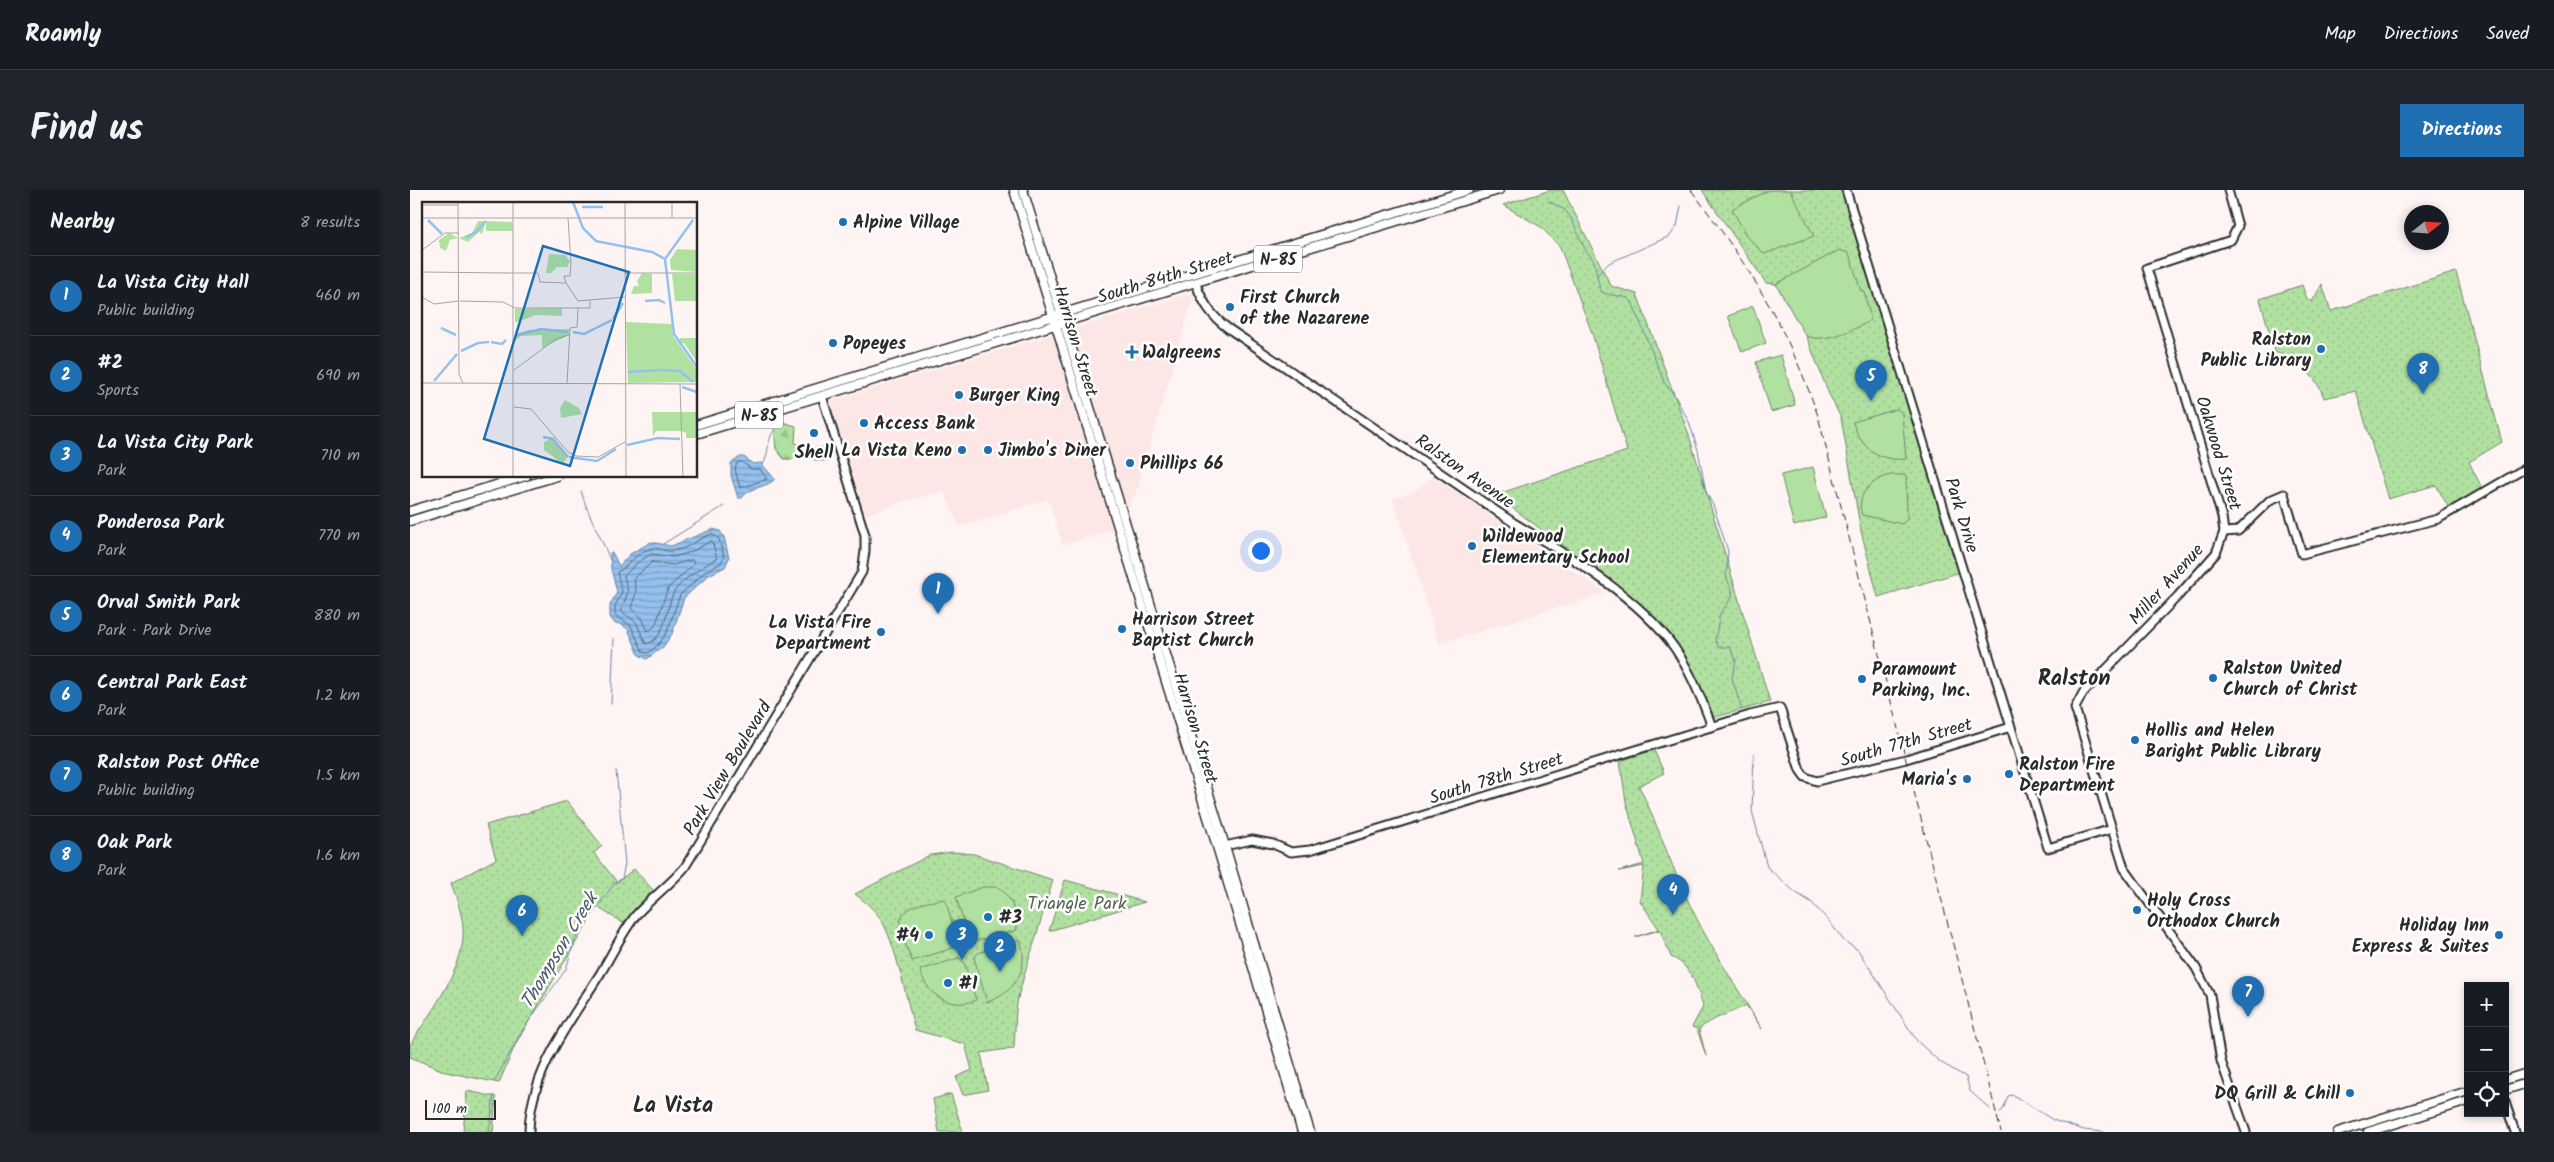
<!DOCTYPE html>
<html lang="en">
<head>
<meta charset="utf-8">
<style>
	:root { --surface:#171b24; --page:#20242c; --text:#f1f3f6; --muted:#9ea1a6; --line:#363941; --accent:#1f6fb2 }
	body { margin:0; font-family:Kalam,sans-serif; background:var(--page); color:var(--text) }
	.controls { position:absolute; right:15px; bottom:15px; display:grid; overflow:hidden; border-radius:0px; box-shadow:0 2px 8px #0003 }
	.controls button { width:45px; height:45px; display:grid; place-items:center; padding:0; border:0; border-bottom:1px solid var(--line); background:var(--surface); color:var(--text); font:25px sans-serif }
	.compass { position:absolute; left:1994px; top:15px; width:45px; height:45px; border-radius:50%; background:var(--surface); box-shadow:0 2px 8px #0003; rotate:73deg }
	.scale { position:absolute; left:15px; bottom:12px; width:71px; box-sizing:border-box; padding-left:5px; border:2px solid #2b2b2b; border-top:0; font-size:14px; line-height:18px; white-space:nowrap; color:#2b2b2b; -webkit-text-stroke:4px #fff; paint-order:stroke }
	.you { position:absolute; left:850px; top:360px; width:18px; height:18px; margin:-12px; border:4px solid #fff; border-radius:50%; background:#1a73e8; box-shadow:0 0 0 8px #1a73e833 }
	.badge { display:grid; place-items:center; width:32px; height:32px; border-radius:50%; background:var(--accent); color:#fff; font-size:16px; font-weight:700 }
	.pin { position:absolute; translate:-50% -41px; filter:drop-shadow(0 1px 2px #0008) }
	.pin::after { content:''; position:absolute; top:26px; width:18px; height:15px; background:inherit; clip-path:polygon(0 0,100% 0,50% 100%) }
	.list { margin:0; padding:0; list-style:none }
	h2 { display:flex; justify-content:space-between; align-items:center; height:65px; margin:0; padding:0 20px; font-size:21px }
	h2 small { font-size:16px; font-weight:400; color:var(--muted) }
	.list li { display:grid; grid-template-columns:32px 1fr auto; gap:15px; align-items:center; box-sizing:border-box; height:80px; padding:0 20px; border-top:1px solid var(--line) }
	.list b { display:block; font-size:19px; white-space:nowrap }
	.list p { margin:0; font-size:16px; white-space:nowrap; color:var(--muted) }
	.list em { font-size:16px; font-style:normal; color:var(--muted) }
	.icon { flex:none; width:28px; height:28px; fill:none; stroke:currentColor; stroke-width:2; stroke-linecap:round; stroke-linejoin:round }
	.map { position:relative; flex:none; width:2114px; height:942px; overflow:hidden; border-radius:0px }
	header { display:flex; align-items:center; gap:30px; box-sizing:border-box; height:70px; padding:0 25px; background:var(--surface); border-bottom:1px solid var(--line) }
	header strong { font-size:24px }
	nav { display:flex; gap:28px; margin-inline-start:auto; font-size:18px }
	.intro { display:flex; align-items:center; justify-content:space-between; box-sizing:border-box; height:120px; padding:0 30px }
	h1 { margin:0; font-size:35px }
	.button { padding:12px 22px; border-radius:0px; background:var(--accent); color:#fff; font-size:18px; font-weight:700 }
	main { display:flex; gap:30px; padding:0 30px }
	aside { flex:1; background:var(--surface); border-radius:0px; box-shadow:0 2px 8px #0003 }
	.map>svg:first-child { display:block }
	.built { fill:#fde7e6 }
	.forest { fill:url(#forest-firs); stroke:#6e8666 }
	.park { fill:url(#park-dots); stroke:#6e8666 }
	.garden { fill:#b0e1a1; stroke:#6e8666 }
	.water { fill:url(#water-rules); stroke:#6a85a0 }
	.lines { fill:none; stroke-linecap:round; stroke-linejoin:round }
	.shore { stroke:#556779; stroke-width:1 }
	.stream { stroke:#6a85a0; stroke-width:1 }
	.secondary-casing { stroke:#2b2b2b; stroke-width:11 }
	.primary-casing { stroke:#2b2b2b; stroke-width:11 }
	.secondary { stroke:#fff; stroke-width:7 }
	.primary { stroke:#fff; stroke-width:8 }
	.rail { stroke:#2b2b2b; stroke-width:1; stroke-dasharray:8 4; stroke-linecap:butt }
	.poi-dot { fill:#1f6fb2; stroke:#fff; stroke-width:2 }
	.labels { text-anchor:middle; stroke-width:5; stroke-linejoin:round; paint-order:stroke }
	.shield { fill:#fff; stroke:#6b6b6b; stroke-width:1 }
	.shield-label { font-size:16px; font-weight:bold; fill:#2b2b2b }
	.poi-label { font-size:18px; font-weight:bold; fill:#2b2b2b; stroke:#fff; text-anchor:start }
	.street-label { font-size:18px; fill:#2b2b2b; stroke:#fff }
	.park-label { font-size:18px; fill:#53624e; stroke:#fff }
	.water-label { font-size:19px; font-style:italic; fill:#4a5866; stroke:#fff }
	.district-label { font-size:22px; font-weight:bold; fill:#2b2b2b; stroke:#fff }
	.inset-river { fill:none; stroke:#94c1ee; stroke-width:2.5 }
	.inset-road { fill:none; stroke:#aaa4a4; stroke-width:1 }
	.view { fill:#1f6fb2; fill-opacity:0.15; stroke:#1f6fb2; stroke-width:2.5 }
	.inset-edge { fill:none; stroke:#2b2b2b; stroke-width:2.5 }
</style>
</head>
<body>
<header>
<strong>Roamly</strong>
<nav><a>Map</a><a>Directions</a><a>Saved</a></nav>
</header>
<div class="intro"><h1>Find us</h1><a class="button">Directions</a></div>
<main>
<aside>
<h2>Nearby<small>8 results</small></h2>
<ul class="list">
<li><span class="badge">1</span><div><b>La Vista City Hall</b><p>Public building</p></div><em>460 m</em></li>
<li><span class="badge">2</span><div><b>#2</b><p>Sports</p></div><em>690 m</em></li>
<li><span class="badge">3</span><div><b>La Vista City Park</b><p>Park</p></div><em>710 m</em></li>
<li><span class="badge">4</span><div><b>Ponderosa Park</b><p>Park</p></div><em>770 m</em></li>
<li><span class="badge">5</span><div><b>Orval Smith Park</b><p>Park · Park Drive</p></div><em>880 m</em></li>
<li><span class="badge">6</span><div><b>Central Park East</b><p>Park</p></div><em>1.2 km</em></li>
<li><span class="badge">7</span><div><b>Ralston Post Office</b><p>Public building</p></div><em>1.5 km</em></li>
<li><span class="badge">8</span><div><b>Oak Park</b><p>Park</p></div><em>1.6 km</em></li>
</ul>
</aside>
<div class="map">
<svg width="2114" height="942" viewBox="0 0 2114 942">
	<defs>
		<pattern id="forest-firs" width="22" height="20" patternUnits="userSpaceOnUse" patternTransform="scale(1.25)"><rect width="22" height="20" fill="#b0e1a1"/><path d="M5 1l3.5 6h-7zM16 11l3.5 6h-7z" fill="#98c18b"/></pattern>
		<pattern id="park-dots" width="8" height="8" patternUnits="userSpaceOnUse" patternTransform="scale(1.25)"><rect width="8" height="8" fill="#b0e1a1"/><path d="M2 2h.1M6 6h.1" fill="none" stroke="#98c18b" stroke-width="1.8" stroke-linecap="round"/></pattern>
		<pattern id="water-rules" width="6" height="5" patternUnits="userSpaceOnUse" patternTransform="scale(1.25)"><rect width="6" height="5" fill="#94c1ee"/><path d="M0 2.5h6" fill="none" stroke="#799dc1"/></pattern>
	</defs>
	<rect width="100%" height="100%" fill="#fef4f4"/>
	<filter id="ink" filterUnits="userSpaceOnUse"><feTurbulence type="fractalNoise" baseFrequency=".02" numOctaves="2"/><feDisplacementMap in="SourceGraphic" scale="10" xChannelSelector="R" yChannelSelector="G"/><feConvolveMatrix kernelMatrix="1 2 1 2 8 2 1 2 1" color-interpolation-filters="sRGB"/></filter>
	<g filter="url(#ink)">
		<g class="built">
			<path d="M785,102l-59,201 -20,36 -53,16 -15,-46 -89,28 -15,-36 -36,9 -42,15 -36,-114z"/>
			<path d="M1023,286l173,117 -167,51 -46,-145 20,-7z"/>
		</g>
		<path class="forest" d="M372,232l14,4 -1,17c13,7 21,5 35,4l1,12c-9,4 -14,1 -23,-1 -8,-1 -16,2 -24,1l-8,-10 -2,-22z"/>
		<g class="park">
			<path d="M1141,0h12l48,96 26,8 51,138 82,270 -58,16 -30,-66 -39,-47 -148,-110 132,-44 -35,-118 -32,-86 -19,-20 -38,-22z"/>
			<path d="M1292,0h142l117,382 -83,25 -17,-66 -20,-113 -13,-26 -22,-57 -30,-51 -10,-1z"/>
			<path d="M2046,82l46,170 -33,20 14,28 -33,20 -14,-25 -48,14 -32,-108 -32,7c-8,-24 -27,-37 -49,-46l-15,-53 42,-14 5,14 5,3 10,-18 9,27z"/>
			<path d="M1244,560l10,23 -25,13c17,35 29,71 45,106 21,48 51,92 78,137l-16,-24c-16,9 -32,12 -47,24l7,27 -9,-27 -5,-2 11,-20c-6,-20 -12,-42 -32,-50l-11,-27 -25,7 24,-8 -19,-28 4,-35 -25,5 25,-7 -18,-62 -6,-41z"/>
			<path d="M157,611l35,45 -8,7 23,29 17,-13 19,21 -30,33 -26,-16 -81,136 -17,40 -53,-11 -36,-15v-12c20,-33 56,-77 53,-117 -1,-15 -7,-31 -12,-45l45,-24 -10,-34z"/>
			<path d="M543,662l21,2 79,26 -34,113 -3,17 -2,38 -33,5 7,37 -25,5 -7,-18 16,-7 -7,-26 -50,-14c-8,-28 -20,-90 -35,-112 -7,-10 -16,-17 -25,-24l75,-39z"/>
			<path d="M655,690l80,22 -96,29z"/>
			<path d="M57,901l29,6 -3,35h-30z"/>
			<path d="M541,904l12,38h-24l-6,-33z"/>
		</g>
		<g class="garden">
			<path d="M1359,0h21l24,46 -50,18 -18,-19 -14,-26z"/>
			<path d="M1429,60l10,3 12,38h3l7,29c-14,9 -50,25 -66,15l-29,-51z"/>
			<path d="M1343,116l13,37 -24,9 -14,-36z"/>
			<path d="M1371,165l14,50 -24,7 -15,-50z"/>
			<path d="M1487,219l5,4 4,46c-26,3 -46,-11 -53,-37z"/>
			<path d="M1403,277l13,50 -32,9 -13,-51z"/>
			<path d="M1481,285h15l1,44 -5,5 -40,-9c-7,-20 10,-36 29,-40z"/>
			<path d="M573,697h15l7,6 7,10 5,27 -43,12 -5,-2 -13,-43z"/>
			<path d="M535,709l13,44 -2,4 -44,14c-3,-10 -11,-23 -12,-33 -3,-24 30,-26 45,-29z"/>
			<path d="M610,750c10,28 -5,53 -33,62l-13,-44 4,-5z"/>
			<path d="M549,768l5,4 12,38c-26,10 -49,-4 -56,-30z"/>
		</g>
		<g class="water">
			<path d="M330,267h4l9,7 8,-1 14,16c-10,10 -25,7 -33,19h-4l-7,-22v-13z"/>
			<path d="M303,339l7,2 4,6 5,21 -4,9 -16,8 -25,23 -12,36 -9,13 -16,12 -8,-4 -11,-26 -9,-6 -4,1 -5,-7v-12l7,-13 -6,-23 -1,-16 2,-1 7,14 11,-12 21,-12 20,4z"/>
		</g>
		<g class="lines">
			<g class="shore">
				<path d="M332,272l9,7h9l7,10 -27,9 -5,-19 2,-6z"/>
				<path d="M302,344l7,5 5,18 -3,6 -15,8 -26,24 -13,37 -8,12 -11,9 -5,-1 -12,-26 -16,-11v-9l7,-14 -5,-20c12,-5 18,-19 32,-23 7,-3 15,3 23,2 15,-1 26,-13 40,-17z"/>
				<path d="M302,351l5,17c-14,9 -34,20 -43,34 -8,15 -8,48 -28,52l-10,-22 -15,-11 7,-19 -4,-16 14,-14 13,-8 23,3 17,-5z"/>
				<path d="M282,370l2,4 -26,24 -13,38 -7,5 -6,-13 -11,-10 5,-15 -2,-15 18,-16 21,3z"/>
			</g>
			<g class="stream">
				<path d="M1138,11l17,9 6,8 14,31 9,12 6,29c9,9 23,2 32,12l32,80 11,14 14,26 9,28 8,42 7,13 15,46 -2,26 6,13v7l-12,17 -5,26 4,7h11l6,14 -4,17 10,32"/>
				<path d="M1187,85l12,-12 61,-27 7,-10 4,-20"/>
				<path d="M353,275c6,-11 4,-20 8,-29 3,-7 7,-8 6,-15"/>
				<path d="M171,301c7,25 20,45 29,69"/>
				<path d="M253,354l61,-38"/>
				<path d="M201,514l3,-66"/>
				<path d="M1344,564l-2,57 15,56 28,25 16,10 18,19 15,20 14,9 59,91 23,21 26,15 4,14 20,18"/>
				<path d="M84,892l28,-51 44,-62 9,-30 13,-20 27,-36 7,-4 3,-16 -9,-93"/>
				<path d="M1590,922l3,-2 5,-14 5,-1 40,25 31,10 20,2"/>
				<path d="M79,942l5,-37"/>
			</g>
			<defs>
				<g id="secondary">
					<path d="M1436,0l202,658 64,-19"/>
					<path d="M1818,0l10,36 -7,14 -84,28 75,249 2,15 -8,21 -38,43 -95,97 -8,15 49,160 72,100 14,27 11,66 25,71"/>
					<path d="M786,94c7,19 16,33 33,45l285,194c55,33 122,72 160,124 17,25 28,52 38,80"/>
					<path d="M1814,342l14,-1 32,-31 14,-6 18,60 136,-35 86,-50"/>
					<path d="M810,657l32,-7 21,4 18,8 19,-2 440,-135 30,-7 20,62 5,7 12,4 89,-22 105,-32"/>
					<path d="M2095,912l10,30"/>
					<path d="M119,942c1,-60 41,-110 71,-158 12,-20 22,-41 36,-59 15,-17 34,-30 49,-48l177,-295 3,-21v-16l-43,-139"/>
				</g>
				<g id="primary">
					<path d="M604,0l205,663 83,279"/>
					<path d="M613,0l202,656 85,286"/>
					<path d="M286,235l773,-235"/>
					<path d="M286,244l803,-244"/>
					<path d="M0,321l116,-35"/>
					<path d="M0,331l147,-45"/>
					<path d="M2095,890l19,-6"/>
					<path d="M2095,900l19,-6"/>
					<path d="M1928,942l130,-41"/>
					<path d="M1958,942l100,-31"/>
				</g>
			</defs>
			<use href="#secondary" class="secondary-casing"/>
			<use href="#primary" class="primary-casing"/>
			<use href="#secondary" class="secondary"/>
			<use href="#primary" class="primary"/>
			<path class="rail" d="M1281,0c57,74 97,138 127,226l183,716"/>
		</g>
	</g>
	<g class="poi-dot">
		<circle cx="433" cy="32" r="5"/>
		<circle cx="820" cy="117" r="5"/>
		<circle cx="423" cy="153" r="5"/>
		<circle cx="1911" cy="159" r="5"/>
		<path d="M719.5 154.5h5v5h5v5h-5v5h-5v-5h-5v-5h5z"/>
		<circle cx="549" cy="205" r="5"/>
		<circle cx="454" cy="233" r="5"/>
		<circle cx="404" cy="243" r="5"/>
		<circle cx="552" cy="260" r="5"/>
		<circle cx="578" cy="260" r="5"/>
		<circle cx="720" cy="273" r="5"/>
		<circle cx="1062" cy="356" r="5"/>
		<circle cx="712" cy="439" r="5"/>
		<circle cx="471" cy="442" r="5"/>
		<circle cx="1803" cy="488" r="5"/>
		<circle cx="1452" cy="489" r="5"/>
		<circle cx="1725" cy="550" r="5"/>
		<circle cx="1599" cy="584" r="5"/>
		<circle cx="1557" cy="589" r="5"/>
		<circle cx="1727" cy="720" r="5"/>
		<circle cx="578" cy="727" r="5"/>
		<circle cx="519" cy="745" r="5"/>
		<circle cx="2089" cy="745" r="5"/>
		<circle cx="538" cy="793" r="5"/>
		<circle cx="1940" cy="903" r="5"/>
	</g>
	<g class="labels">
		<g class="shield">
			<rect x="844" y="55.5" width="48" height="27" rx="4"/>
			<rect x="325" y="211.5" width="48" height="27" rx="4"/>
		</g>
		<g class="shield-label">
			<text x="868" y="75">N-85</text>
			<text x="349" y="231">N-85</text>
		</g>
		<g class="poi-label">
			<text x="443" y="38">Alpine Village</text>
			<text x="830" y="113">First Church<tspan x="830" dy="21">of the Nazarene</tspan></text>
			<text x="1901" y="155" text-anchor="end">Ralston<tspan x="1901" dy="21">Public Library</tspan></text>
			<text x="433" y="159">Popeyes</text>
			<text x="732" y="168">Walgreens</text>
			<text x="559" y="211">Burger King</text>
			<text x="464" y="239">Access Bank</text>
			<text x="542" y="266" text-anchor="end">La Vista Keno</text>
			<text x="588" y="266">Jimbo's Diner</text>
			<text x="404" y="268" text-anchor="middle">Shell</text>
			<text x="730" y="279">Phillips 66</text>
			<text x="1072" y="352">Wildewood<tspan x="1072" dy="21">Elementary School</tspan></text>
			<text x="722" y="435">Harrison Street<tspan x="722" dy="21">Baptist Church</tspan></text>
			<text x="461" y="438" text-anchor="end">La Vista Fire<tspan x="461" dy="21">Department</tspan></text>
			<text x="1813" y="484">Ralston United<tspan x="1813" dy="21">Church of Christ</tspan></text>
			<text x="1462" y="485">Paramount<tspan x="1462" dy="21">Parking, Inc.</tspan></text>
			<text x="1735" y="546">Hollis and Helen<tspan x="1735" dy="21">Baright Public Library</tspan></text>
			<text x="1609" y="580">Ralston Fire<tspan x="1609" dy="21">Department</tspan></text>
			<text x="1547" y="595" text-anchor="end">Maria's</text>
			<text x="1737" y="716">Holy Cross<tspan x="1737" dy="21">Orthodox Church</tspan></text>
			<text x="588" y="733">#3</text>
			<text x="2079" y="741" text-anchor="end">Holiday Inn<tspan x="2079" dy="21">Express &amp; Suites</tspan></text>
			<text x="509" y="751" text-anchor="end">#4</text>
			<text x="548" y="799">#1</text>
			<text x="1930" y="909" text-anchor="end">DQ Grill &amp; Chill</text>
		</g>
		<g class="street-label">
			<text transform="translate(755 87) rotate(-17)" y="6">South 84th Street</text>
			<text transform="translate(666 151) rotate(73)" y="6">Harrison Street</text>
			<text transform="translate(1809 263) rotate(73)" y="6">Oakwood Street</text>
			<text transform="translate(1055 281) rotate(35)" y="6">Ralston Avenue</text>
			<text transform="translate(1552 325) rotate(73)" y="6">Park Drive</text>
			<text transform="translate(1756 394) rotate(-48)" y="6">Miller Avenue</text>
			<text transform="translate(786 538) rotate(73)" y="6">Harrison Street</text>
			<text transform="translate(1496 552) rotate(-16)" y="6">South 77th Street</text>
			<text transform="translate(317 578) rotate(-59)" y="6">Park View Boulevard</text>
			<text transform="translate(1086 588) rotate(-17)" y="6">South 78th Street</text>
		</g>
		<g class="park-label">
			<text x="667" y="719">Triangle Park</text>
		</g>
		<g class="water-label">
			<text transform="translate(148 760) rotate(-59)" y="7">Thompson Creek</text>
		</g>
		<g class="district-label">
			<text x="1664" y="495">Ralston</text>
			<text x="263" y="922">La Vista</text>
		</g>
	</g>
	<g transform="translate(12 12)">
		<rect width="275" height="275" fill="#fef4f4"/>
		<path d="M255,47l20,1v22l-26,-2 -1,-10z" fill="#b0e1a1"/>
		<path d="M64,19l26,1 1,9h-27z" fill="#b0e1a1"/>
		<path d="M56,19h8l-4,13 -3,-2 -11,10 -9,-4 13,-5zM27,31l9,5 -8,2 -4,11 -6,-3 -1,-8zM127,52l16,1 5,6 -3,6h-10l-6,6h-5zM220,71l10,1v19l-21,1 3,-8h5l-2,-5zM140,106v8l-26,-1 -21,8v-14zM204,120l46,2 1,12 24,34v12l-69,1zM147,127v6l-27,13v-13l-21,1 -5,4v-6l12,-4zM143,198l14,8 3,6 -21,4 -1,-10zM230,210h45v26h-11v-5l-5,-2h-25l-3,5zM133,235v6l13,13 -5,8 -19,-14v-8z" fill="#b0e1a1"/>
		<path d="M250,72h25v27h-22zM258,136h17v24l-13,-19h-4z" fill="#b0e1a1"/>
		<path class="inset-river" d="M151,0l10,26 13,13 56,11 13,7 9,75 23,33M160,5h21M6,18l14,14M44,35l10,-5 10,-11M243,57l28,-39M223,99l14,-1 6,3M191,117l10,-16M19,126l15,7M151,130l11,2 28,-14M95,133l24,-6 27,3M69,140l11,2 4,-4M39,149l17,-8 11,-1M241,168l17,1 13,11M206,170l34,-2M12,179l23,-27M260,185l15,5M121,235l10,2 15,18M205,243l31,-7 22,1M147,255l28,4 19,-12"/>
		<path class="inset-road" d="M36,0l1,172 4,9M91,0v275M203,0l1,275M250,0v16M0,3h36M0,16h275M0,48l23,-17h14M0,70l84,1M83,71h33l2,9 26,1 12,18 47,-4M202,71h73M144,81l-2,-7h6l1,-13 -3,-45M0,95l12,7 25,-3M38,99l43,1 12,6h75v-7M92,168l42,-31 13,-4M0,181l275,1M145,182l3,-56 7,-1 1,-19M258,182l3,93M92,205l17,2 37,43 8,4 22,1 27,-15"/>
		<path class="view" d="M121,44l86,26 -59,194 -86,-27z"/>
		<rect width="275" height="275" class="inset-edge"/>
	</g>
</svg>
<div class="controls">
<button>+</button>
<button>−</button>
<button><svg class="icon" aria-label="locate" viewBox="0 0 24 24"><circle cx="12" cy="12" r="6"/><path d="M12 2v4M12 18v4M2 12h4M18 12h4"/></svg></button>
</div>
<svg class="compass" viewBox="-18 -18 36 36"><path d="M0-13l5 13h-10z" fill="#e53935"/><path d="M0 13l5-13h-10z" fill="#9ea1a6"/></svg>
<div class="scale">100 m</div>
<div class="you"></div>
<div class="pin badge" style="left:528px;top:424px">1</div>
<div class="pin badge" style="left:590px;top:782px">2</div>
<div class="pin badge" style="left:552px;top:770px">3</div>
<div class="pin badge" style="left:1263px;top:725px">4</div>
<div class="pin badge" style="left:1461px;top:211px">5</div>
<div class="pin badge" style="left:112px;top:746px">6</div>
<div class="pin badge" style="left:1838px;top:827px">7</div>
<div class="pin badge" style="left:2013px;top:204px">8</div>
</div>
</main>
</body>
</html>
